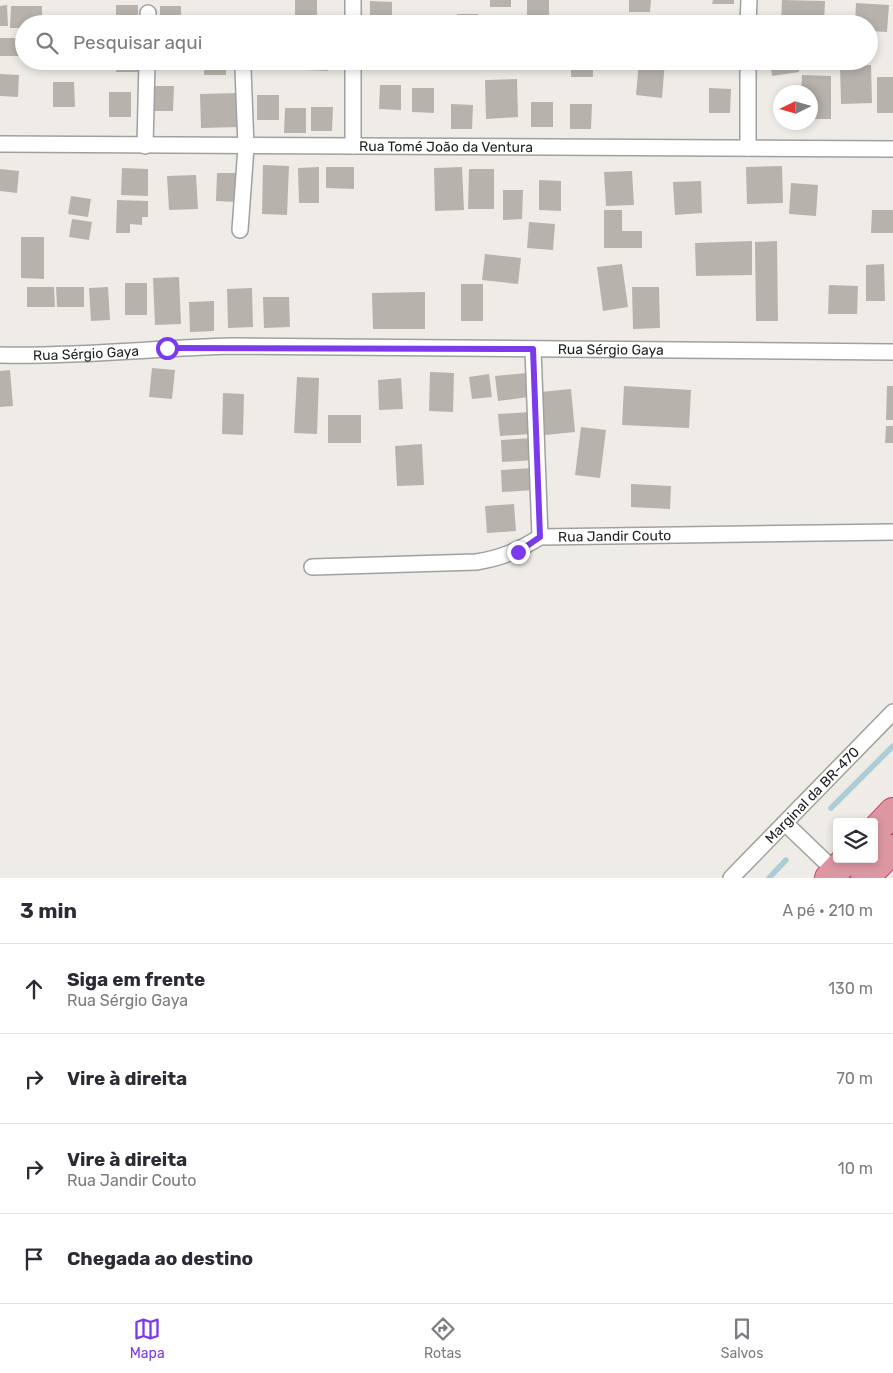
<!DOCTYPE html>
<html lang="pt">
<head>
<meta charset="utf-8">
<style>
	:root { --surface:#fff; --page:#f2f2f3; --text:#2b2b33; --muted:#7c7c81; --line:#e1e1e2; --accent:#7c3aed }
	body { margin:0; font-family:Rubik,sans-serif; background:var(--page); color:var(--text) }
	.controls { position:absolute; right:15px; bottom:15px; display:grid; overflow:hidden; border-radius:5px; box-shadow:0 2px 8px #0003 }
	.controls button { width:45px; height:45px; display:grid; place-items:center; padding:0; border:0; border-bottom:1px solid var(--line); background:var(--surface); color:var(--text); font:25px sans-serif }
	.compass { position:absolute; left:773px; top:85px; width:45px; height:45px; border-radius:50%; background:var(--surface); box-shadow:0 2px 8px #0003; rotate:265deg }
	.stop { position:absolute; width:15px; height:15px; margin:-11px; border:4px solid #7c3aed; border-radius:50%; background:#fff }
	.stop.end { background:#7c3aed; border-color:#fff; box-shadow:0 1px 5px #0008 }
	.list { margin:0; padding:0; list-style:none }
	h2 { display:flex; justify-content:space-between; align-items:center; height:65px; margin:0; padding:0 20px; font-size:21px }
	h2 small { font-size:16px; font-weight:400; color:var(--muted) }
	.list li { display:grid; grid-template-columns:32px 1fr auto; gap:15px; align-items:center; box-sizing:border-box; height:90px; padding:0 20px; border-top:1px solid var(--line) }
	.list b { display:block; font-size:19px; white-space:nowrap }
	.list p { margin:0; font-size:16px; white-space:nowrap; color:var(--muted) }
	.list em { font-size:16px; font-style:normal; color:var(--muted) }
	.icon { flex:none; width:28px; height:28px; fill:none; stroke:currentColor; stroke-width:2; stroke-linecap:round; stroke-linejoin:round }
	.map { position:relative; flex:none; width:893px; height:878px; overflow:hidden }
	.search { position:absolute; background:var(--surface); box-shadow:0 2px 8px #0003; left:15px; right:15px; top:15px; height:55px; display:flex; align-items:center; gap:12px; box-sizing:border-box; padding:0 18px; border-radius:28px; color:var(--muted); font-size:19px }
	.sheet { height:425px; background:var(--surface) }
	nav { display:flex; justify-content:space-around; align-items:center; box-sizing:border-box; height:70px; border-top:1px solid var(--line); background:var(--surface); font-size:14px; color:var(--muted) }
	nav a { display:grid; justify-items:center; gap:2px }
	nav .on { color:var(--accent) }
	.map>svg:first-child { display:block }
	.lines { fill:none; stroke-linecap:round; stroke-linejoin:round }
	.stream { stroke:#accdd8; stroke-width:5.5 }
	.building { fill:#b8b2ac }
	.street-casing { stroke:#a0a0a0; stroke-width:18 }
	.highway-casing { stroke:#c83966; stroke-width:30 }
	.street { stroke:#fff; stroke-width:15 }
	.highway { stroke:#dd97a2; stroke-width:28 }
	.route { stroke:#7c3aed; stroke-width:6 }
	.labels { text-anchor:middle; stroke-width:4; stroke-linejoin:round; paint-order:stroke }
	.street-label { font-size:14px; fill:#1f1f1f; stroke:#fff }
</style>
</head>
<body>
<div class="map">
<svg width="893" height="878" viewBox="0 0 893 878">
	<rect width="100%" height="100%" fill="#efece7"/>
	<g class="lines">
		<g class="stream">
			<path d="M831,808l62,-62"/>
			<path d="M769,878l17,-18"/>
		</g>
	</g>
	<g class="building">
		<rect x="295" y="0" width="22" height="17"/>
		<rect x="490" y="0" width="21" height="7"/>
		<path d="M527,0h22v23l-22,-1z"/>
		<path d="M629,0h22l-1,12h-21z"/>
		<path d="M713,0h21v4h-22z"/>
		<path d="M782,0l43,1 -1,23h-43z"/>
		<path d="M370,1l22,1v22h-22z"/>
		<path d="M856,3l33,2 -2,27 -18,-1v-7h-14z"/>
		<path d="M7,5l1,21h-8v-20z"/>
		<rect x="116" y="5" width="22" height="19"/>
		<path d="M11,6h31v18h-18v4h-14z"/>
		<rect x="160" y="6" width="21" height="18"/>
		<rect x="457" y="14" width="21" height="10"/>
		<path d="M50,18h22l-1,6h-21z"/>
		<path d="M569,18l22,1v5h-22z"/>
		<path d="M599,20l21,1v3h-22z"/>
		<rect x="0" y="38" width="23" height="18"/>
		<rect x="116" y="61" width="22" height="11"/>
		<rect x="204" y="61" width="22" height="14"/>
		<path d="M306,61h22v10l-22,-1z"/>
		<path d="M455,61h22v5l-22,-1z"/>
		<rect x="571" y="61" width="22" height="16"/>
		<path d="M639,61h26l-3,37 -26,-3z"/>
		<path d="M770,61h28l1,11 -27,4z"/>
		<path d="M871,65l1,38 -31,1 -1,-38z"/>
		<path d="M0,74l19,1 -1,22 -18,-1z"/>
		<path d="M802,75l29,1v43h-21v-27h-9z"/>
		<rect x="877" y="77" width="16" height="36"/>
		<path d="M517,79l1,38 -32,2 -1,-39z"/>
		<path d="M53,82h21l1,25h-22z"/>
		<path d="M380,85h21v25l-22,-1z"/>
		<path d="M152,86h22l-1,25h-21z"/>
		<path d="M412,88h22v25l-22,-1z"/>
		<path d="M709,88l22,1 -1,24h-21z"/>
		<rect x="109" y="92" width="22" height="25"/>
		<path d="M239,93l1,34 -39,1 -1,-34z"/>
		<rect x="257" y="95" width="22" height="25"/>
		<rect x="531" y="102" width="22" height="25"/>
		<path d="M451,104l22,1 -1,24h-21z"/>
		<path d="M570,104h22l-1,25h-21z"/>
		<path d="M311,107h22l-1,24h-21z"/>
		<path d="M285,108h21v25h-22z"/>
		<path d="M263,165l26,1 -2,49 -25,-1z"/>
		<path d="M782,166l1,37 -36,1 -1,-37z"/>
		<path d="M319,167v36h-20l-1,-35z"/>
		<path d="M326,167h28v22l-28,-1z"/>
		<path d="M462,167l2,43 -29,1 -1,-43z"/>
		<path d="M122,168l26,1v27l-27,-1z"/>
		<path d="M0,169l19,2 -2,22 -17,-2z"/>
		<path d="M469,169h25v40h-26z"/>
		<path d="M632,171l2,34 -28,1 -2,-34z"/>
		<path d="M217,173h20v29l-21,-1z"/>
		<path d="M196,175l2,34 -29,1 -2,-34z"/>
		<path d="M539,180l22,1v30l-22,-1z"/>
		<path d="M701,181l1,32 -27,2 -2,-33z"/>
		<path d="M791,183l27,2 -2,31 -27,-2z"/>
		<path d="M503,190h20l-1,29 -19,1z"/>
		<path d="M71,196l20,3 -3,18 -20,-3z"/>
		<path d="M117,200l31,1v16h-6v8l-12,-1v9h-14z"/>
		<path d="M604,210h18v21h20v17h-38z"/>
		<path d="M872,210h21v23h-22z"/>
		<path d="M72,219l20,3 -3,18 -20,-3z"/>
		<path d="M529,222l26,2 -2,26 -26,-2z"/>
		<path d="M21,237h23v42l-23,-1z"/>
		<path d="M752,241v34l-56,1 -1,-33z"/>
		<path d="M777,241l1,80h-22l-1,-79z"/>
		<path d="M485,254l36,4 -3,26 -36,-4z"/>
		<path d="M622,264l6,43 -25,4 -6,-44z"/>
		<path d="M884,264l1,37h-19v-36z"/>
		<path d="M179,277l2,47 -26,1 -2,-47z"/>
		<rect x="125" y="283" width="22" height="32"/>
		<rect x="461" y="284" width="22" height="37"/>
		<path d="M829,285l29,1 -1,28h-29z"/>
		<path d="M27,287h27l1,20h-28z"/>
		<path d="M56,287h28v20h-27z"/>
		<path d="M108,287l2,33 -19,1 -2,-33z"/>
		<path d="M632,287h27l1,41 -27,1z"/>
		<path d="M252,288l1,39 -25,1 -1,-39z"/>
		<path d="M425,292v37h-52l-1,-36z"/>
		<path d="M263,297h26l1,30 -26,1z"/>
		<path d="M214,301v30l-24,1 -1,-30z"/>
		<path d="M152,368l23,2 -3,29 -23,-2z"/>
		<path d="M10,370l3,36 -13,1v-36z"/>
		<path d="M430,372l24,1 -1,39 -24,-1z"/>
		<path d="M527,373l2,24 -31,4 -3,-25z"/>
		<path d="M489,374l3,23 -20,2 -3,-22z"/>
		<path d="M297,377l22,1 -2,56 -23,-1z"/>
		<path d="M401,378l2,31 -24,1 -1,-30z"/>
		<path d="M624,386l67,4 -2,38 -67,-3z"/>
		<path d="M887,386h6v34h-7z"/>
		<path d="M571,389l4,43 -30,3 -4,-43z"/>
		<path d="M223,393l21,1 -1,41 -21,-1z"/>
		<path d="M530,412l1,22 -31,2 -2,-22z"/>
		<rect x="328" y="415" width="33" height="28"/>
		<path d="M886,426h7v17h-8z"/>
		<path d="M581,427l25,3 -6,48 -25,-3z"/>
		<path d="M532,438l2,22 -32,2 -1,-22z"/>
		<path d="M422,444l2,41 -27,1 -2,-40z"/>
		<path d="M532,468l2,22 -32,2 -1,-22z"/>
		<path d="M631,484l40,2 -1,23 -39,-2z"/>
		<path d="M514,504l2,27 -29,2 -2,-27z"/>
	</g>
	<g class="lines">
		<defs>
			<g id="street">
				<path d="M353,0v24"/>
				<path d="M148,24v-11"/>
				<path d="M748,24l1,-24"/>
				<path d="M353,61v85"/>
				<path id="s1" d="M0,144l893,5"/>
				<path d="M145,146l2,-85"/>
				<path d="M748,148v-87"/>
				<path d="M240,230l6,-83 -3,-78"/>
				<path d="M533,349l7,188"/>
				<path id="s2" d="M0,355c78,2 155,-7 232,-9l661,6"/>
				<path id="s3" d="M312,567l164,-5c25,-4 42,-11 64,-25l353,-5"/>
				<path d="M785,823l50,48"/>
				<path id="s4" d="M731,878l162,-166"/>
			</g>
			<g id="highway">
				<path d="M874,832l19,-20"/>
				<path d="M829,878l18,-19"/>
				<path d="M865,878l28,-29"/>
			</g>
		</defs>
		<use href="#street" class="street-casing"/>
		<use href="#highway" class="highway-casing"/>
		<use href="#street" class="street"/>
		<use href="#highway" class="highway"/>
	</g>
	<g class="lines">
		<path class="route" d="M167,348l366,1 7,188 -22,15"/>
	</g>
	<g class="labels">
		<g class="street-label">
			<text dy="5" stroke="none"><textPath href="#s1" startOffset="446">Rua Tomé João da Ventura</textPath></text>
			<text dy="5" stroke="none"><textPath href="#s2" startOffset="611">Rua Sérgio Gaya</textPath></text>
			<text dy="5" stroke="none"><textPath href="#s2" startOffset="86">Rua Sérgio Gaya</textPath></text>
			<text dy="5" stroke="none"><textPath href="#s3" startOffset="308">Rua Jandir Couto</textPath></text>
			<text dy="5" stroke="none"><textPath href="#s4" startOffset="116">Marginal da BR-470</textPath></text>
		</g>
	</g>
</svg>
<div class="controls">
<button><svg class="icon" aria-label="layers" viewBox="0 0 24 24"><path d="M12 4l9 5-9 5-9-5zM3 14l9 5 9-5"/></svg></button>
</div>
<svg class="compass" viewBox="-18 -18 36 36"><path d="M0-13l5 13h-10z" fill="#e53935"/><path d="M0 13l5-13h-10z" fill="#7c7c81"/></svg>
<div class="stop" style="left:167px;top:348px"></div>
<div class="stop end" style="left:518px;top:552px"></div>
<div class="search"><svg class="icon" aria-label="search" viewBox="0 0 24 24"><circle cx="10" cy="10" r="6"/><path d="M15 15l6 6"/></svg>Pesquisar aqui</div>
</div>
<section class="sheet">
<h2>3 min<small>A pé · 210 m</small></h2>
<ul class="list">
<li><svg class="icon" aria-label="ahead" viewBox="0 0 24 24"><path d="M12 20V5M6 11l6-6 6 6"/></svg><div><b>Siga em frente</b><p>Rua Sérgio Gaya</p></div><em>130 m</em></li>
<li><svg class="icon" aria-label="right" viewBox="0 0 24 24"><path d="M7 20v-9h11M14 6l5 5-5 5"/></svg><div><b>Vire à direita</b></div><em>70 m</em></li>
<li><svg class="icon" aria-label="right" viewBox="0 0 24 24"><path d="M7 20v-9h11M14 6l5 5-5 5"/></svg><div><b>Vire à direita</b><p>Rua Jandir Couto</p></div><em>10 m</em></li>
<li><svg class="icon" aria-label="arrive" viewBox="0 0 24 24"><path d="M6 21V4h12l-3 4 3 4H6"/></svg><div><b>Chegada ao destino</b></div></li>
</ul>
</section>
<nav>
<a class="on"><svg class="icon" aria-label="map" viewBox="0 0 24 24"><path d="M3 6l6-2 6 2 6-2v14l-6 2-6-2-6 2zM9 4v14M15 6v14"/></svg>Mapa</a>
<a><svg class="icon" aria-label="directions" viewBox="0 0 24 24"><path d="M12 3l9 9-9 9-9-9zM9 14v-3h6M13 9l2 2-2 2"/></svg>Rotas</a>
<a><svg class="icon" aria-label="saved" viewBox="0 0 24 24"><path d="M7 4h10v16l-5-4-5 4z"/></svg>Salvos</a>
</nav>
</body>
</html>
